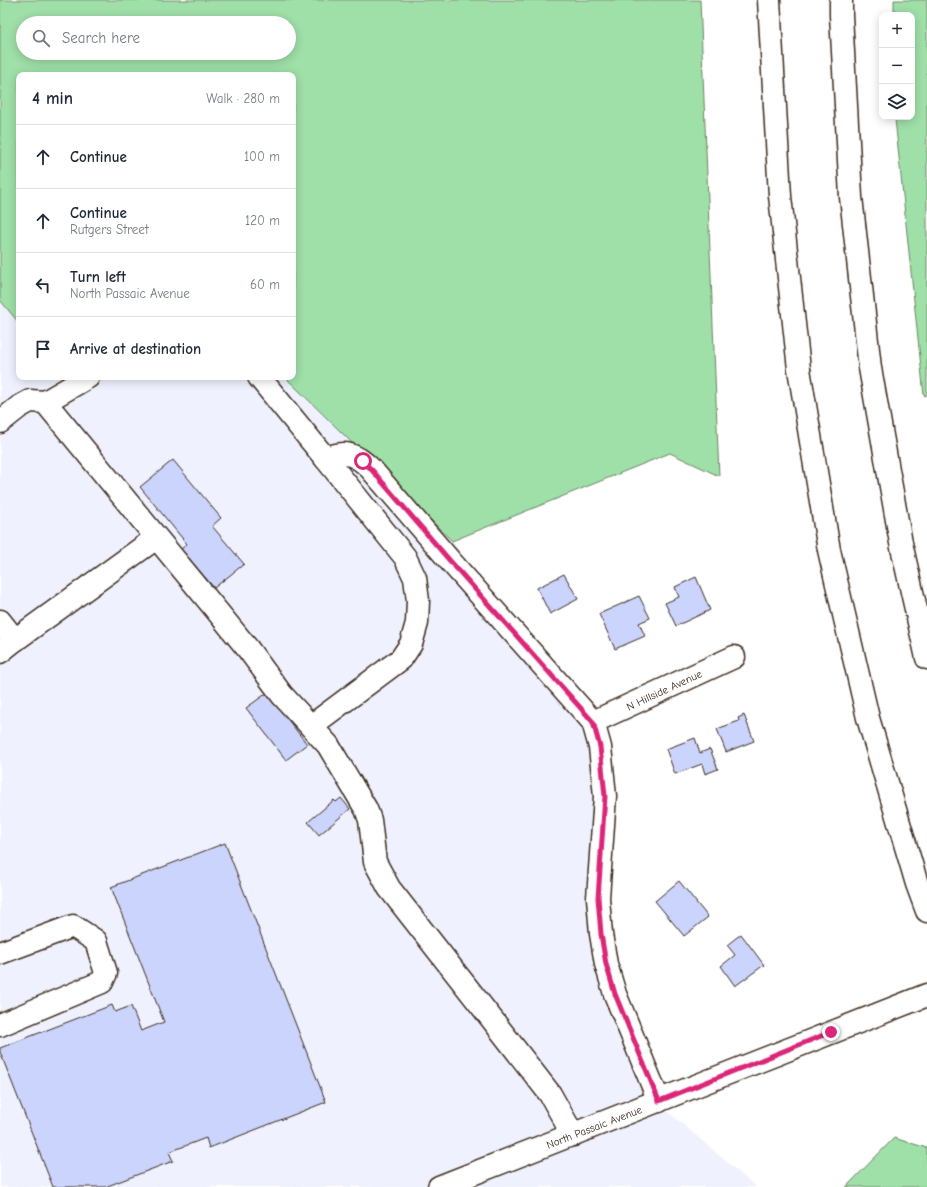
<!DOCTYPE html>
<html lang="en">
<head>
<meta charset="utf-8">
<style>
	:root { --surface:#fff; --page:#f2f2f3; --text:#1f2937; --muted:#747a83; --line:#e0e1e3 }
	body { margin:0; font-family:"Comic Neue",sans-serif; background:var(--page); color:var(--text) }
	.controls { position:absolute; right:12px; top:12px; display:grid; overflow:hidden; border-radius:8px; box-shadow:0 2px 10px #0003 }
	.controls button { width:36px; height:36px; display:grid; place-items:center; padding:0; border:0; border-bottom:1px solid var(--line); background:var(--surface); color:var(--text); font:20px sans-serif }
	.stop { position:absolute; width:12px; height:12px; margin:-9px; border:3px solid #db2777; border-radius:50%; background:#fff }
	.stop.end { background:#db2777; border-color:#fff; box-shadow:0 1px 4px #0008 }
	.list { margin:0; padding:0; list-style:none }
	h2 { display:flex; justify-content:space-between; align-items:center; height:52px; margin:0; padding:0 16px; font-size:17px }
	h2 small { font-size:13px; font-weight:400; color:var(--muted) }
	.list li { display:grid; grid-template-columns:26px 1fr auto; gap:12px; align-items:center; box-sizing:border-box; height:64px; padding:0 16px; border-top:1px solid var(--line) }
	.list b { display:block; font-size:15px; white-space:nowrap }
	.list p { margin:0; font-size:13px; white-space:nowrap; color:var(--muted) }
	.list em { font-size:13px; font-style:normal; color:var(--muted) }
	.icon { flex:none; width:22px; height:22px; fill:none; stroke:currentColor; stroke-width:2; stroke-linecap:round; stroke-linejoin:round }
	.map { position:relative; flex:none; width:927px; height:1187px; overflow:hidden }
	.search { position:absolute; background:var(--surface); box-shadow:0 2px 10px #0003; left:16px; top:16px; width:280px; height:44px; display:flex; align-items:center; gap:10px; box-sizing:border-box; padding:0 14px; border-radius:22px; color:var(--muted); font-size:15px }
	.panel { position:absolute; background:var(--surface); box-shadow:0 2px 10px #0003; left:16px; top:72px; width:280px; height:308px; border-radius:8px }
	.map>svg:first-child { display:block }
	.built { fill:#eff2fe }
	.green { fill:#9fdfa8; stroke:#6d8463; fill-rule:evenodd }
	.building { fill:#cad4fc; stroke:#3b2a1e }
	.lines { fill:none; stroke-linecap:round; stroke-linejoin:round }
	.minor-casing { stroke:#3b2a1e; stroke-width:25 }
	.major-casing { stroke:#3b2a1e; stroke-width:25 }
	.highway-casing { stroke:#3b2a1e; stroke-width:25 }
	.minor { stroke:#fff; stroke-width:22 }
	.major { stroke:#fff; stroke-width:22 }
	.highway { stroke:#fff; stroke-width:22 }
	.route { stroke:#db2777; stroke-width:5 }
	.labels { text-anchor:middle; stroke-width:3.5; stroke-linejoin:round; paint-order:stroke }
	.street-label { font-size:11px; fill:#3b2a1e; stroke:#fff }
</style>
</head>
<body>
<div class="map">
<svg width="927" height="1187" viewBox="0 0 927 1187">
	<rect width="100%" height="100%" fill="#fff"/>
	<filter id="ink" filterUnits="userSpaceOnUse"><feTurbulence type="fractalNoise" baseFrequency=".025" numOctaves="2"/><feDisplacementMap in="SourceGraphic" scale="8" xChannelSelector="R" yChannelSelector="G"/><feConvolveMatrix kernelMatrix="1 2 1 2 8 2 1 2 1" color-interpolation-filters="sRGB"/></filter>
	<g filter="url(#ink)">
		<path class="built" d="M0,300l19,23v54h266l167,164 143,185 7,239 56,138 98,84h-756z"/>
		<g class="green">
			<path d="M0,0h700l19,476 -49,-23 -218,88 -167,-164h8v-302h-274v248l-19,-23zM23,23h266v30h-266z"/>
			<path d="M894,0h33v395l-3,1 -29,-277v-2h17v-102h-18z"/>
			<path d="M894,1138l33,10v39h-81z"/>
		</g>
		<g class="building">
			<path d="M173,460l48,58 -9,8 32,38 -30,24 -33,-39 6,-5 -47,-57z"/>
			<path d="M564,574l14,25 -28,15 -13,-26z"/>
			<path d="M696,577l14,33 -34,16 -11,-23 14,-6 -4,-10z"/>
			<path d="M639,596l11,22 -11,5 6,13 -30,13 -16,-35z"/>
			<path d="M267,693l40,51 -21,16 -40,-52z"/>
			<path d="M744,715l10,26 -28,11 -9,-23 22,-8 -1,-3z"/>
			<path d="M695,738l5,15 10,-4 8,20 -13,5 -3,-10 -27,10 -9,-25z"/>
			<path d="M341,798l9,11 -31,26 -11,-13 26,-22 2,2z"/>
			<path d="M225,843l101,259 -117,46 -3,-10 -37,14 4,9 -68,26h-52l-53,-135v-4l112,-43 3,7 16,-6 10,25 23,-9 -53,-135z"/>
			<path d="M679,881l29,36 -24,19 -29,-35z"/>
			<path d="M741,934l23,31 -29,21 -14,-20 14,-11 -8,-10z"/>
		</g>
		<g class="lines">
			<defs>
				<g id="minor">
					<path d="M259,377l67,82c19,-10 31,-4 45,10l80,93 142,160 7,25 5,49 -7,102 3,36 5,30 9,30 44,107"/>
					<path d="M45,402l43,-25"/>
					<path d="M0,422l19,-15 11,-6 15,1 172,209 31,38 34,46 46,50 38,64 4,11 5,42 14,26 102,130 59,76 23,41"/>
					<path d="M0,621l15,19 141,-102"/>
					<path d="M0,652l15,-12"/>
					<path d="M593,722l141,-65"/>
					<path d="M311,726l90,-67 10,-15 6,-21 1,-22 -3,-23 -10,-21 -79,-98"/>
					<path d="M0,953l73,-27 23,15 10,32 -4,9 -102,43"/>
				</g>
				<path id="major" d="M439,1187l488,-192"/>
				<g id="highway">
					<path d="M769,0l11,196 19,173 30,181 39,168 49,166 10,27"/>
					<path d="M841,0v15l10,182 19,171 31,175 26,115"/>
				</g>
			</defs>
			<use href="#minor" class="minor-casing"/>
			<use href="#major" class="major-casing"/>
			<use href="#highway" class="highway-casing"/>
			<use href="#minor" class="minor"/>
			<use href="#major" class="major"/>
			<use href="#highway" class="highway"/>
		</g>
	</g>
	<g class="lines" filter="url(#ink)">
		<path class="route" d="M363,461l8,8 80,93 142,160 7,25 5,49 -7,102 3,36 5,30 9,30 44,107 172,-69"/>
	</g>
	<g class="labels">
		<g class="street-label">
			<text transform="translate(664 690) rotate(-25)" y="4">N Hillside Avenue</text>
			<text transform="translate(594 1127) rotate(-21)" y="4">North Passaic Avenue</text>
		</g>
	</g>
</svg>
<div class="controls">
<button>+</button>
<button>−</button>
<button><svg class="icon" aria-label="layers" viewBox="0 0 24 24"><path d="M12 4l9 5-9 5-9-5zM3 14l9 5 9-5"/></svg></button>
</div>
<div class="stop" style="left:363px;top:461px"></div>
<div class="stop end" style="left:831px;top:1032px"></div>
<div class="search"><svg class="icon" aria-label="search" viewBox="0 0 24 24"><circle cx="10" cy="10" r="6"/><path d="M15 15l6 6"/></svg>Search here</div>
<section class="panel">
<h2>4 min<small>Walk · 280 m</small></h2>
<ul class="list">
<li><svg class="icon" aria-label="ahead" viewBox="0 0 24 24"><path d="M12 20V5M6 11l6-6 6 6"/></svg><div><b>Continue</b></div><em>100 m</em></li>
<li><svg class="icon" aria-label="ahead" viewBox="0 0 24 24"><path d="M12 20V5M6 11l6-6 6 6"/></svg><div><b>Continue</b><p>Rutgers Street</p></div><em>120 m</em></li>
<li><svg class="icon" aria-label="left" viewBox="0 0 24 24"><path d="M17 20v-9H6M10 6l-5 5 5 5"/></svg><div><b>Turn left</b><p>North Passaic Avenue</p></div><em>60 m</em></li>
<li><svg class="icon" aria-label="arrive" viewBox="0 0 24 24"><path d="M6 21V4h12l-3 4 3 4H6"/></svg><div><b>Arrive at destination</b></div></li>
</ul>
</section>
</div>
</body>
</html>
